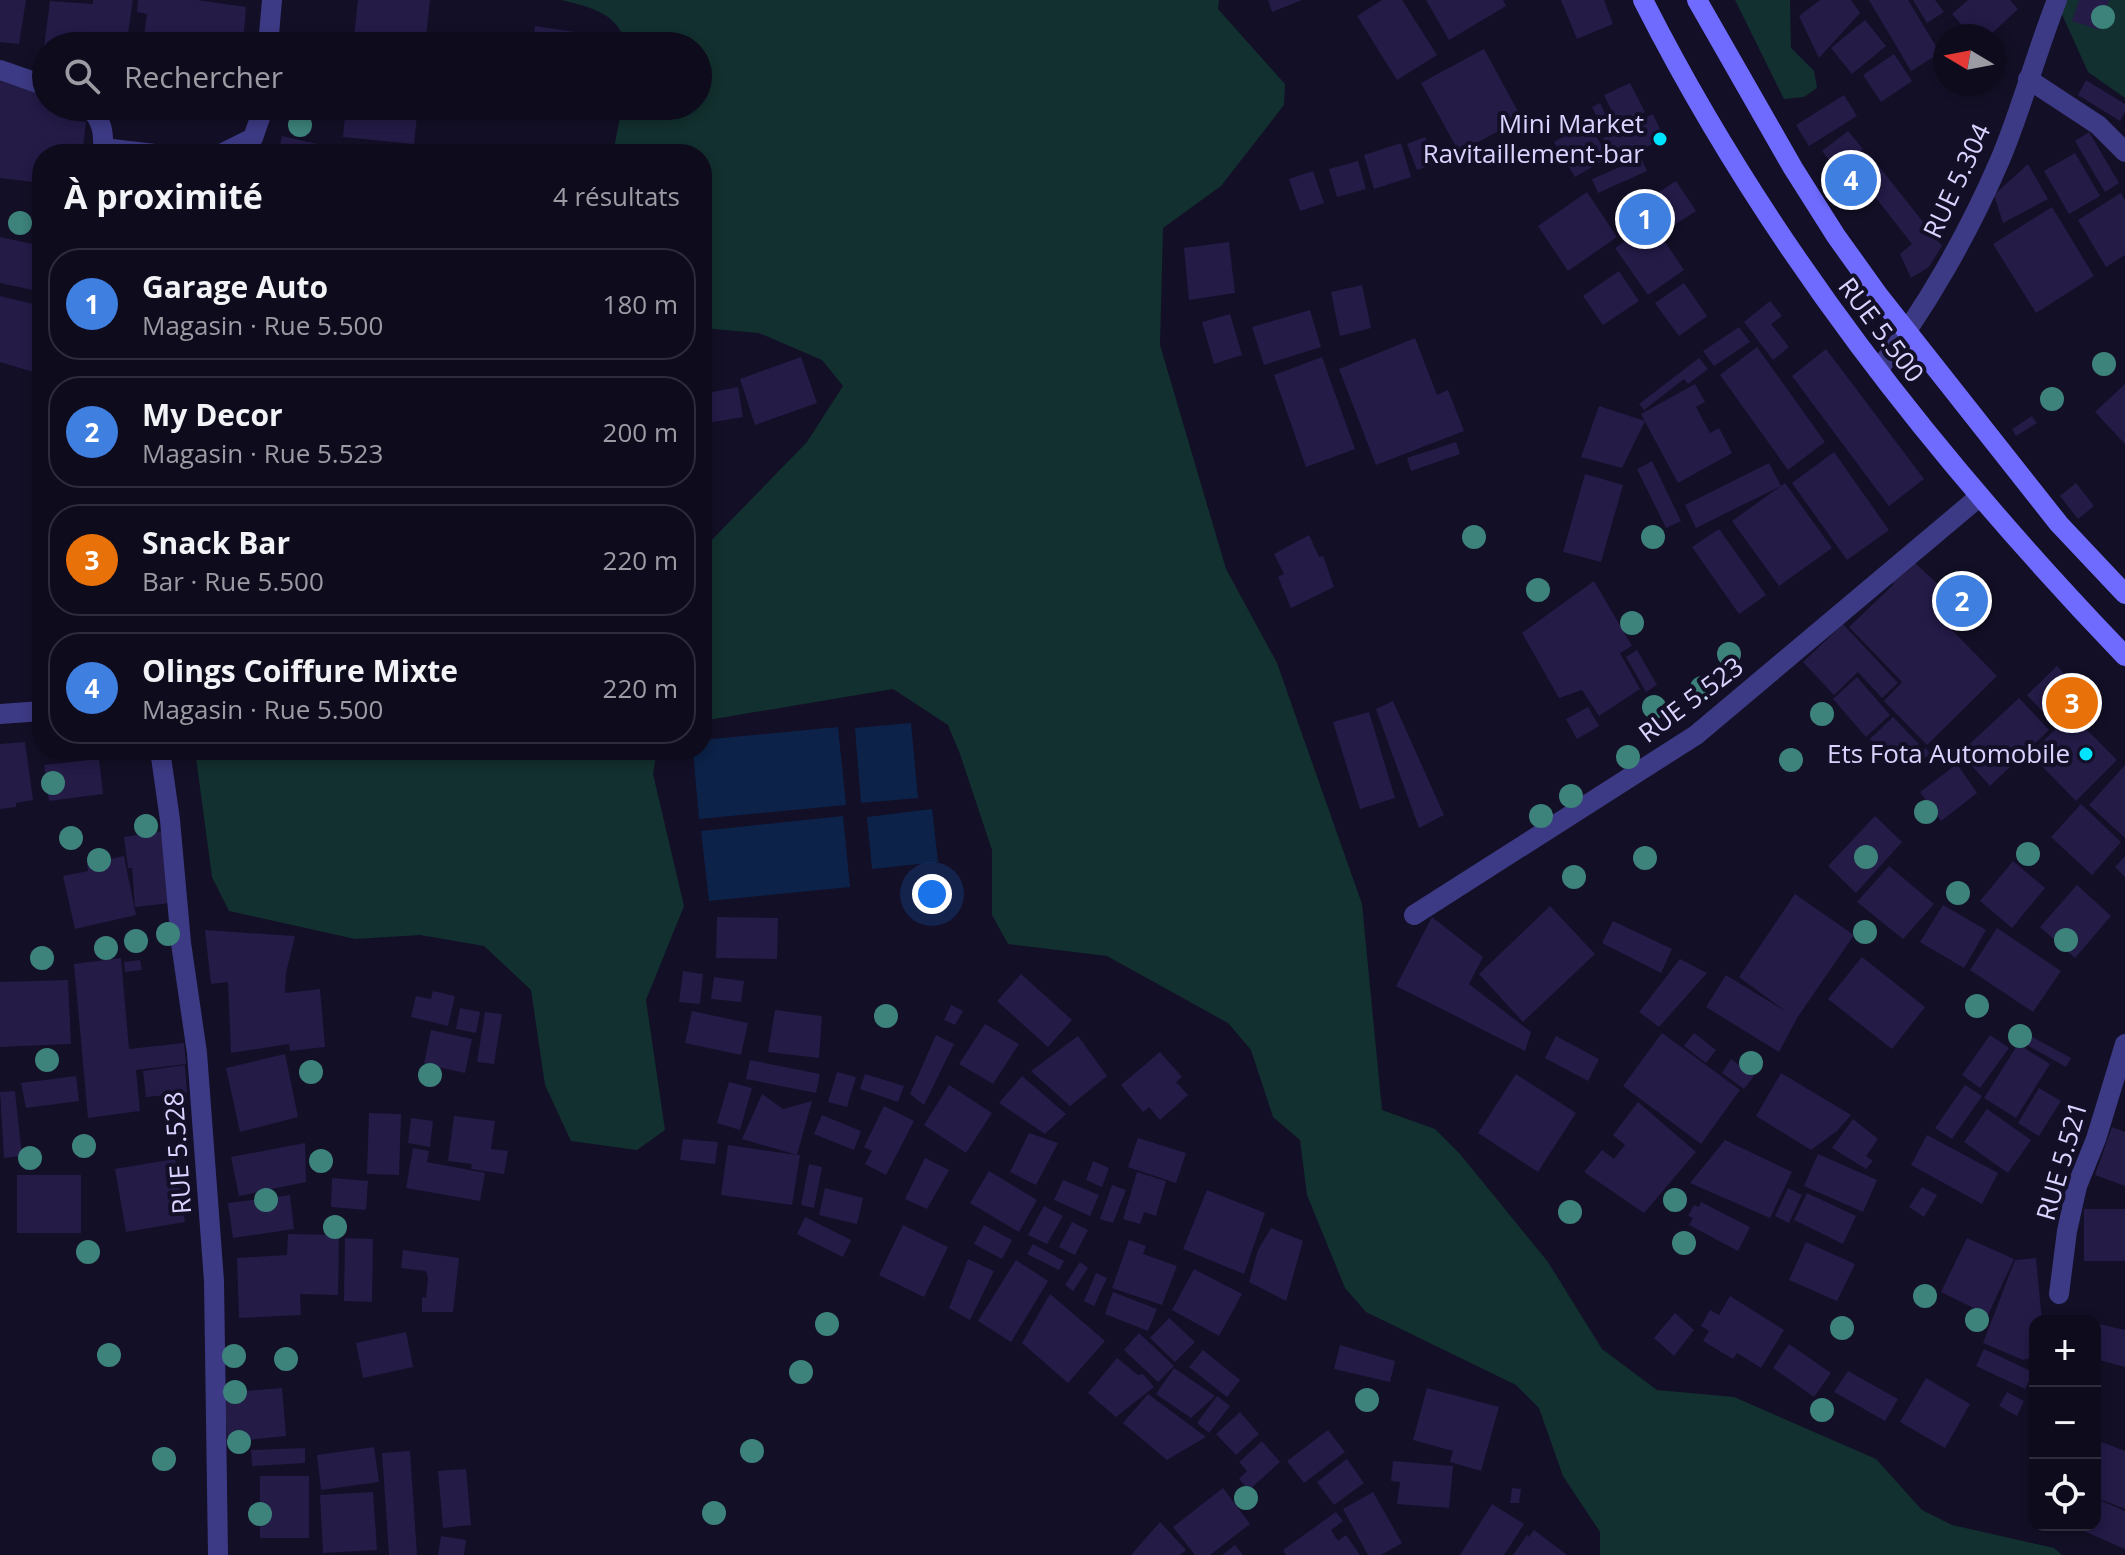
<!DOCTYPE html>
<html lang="fr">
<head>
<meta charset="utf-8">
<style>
	:root { --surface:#0e0b1c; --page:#171425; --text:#f1f3f6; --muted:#9b9ba3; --line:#2e2b3b; --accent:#00e5ff }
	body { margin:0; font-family:"Open Sans",sans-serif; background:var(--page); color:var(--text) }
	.controls { position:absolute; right:24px; bottom:24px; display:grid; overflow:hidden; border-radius:16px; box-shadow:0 4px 12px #0003 }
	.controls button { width:72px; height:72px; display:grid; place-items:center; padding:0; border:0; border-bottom:2px solid var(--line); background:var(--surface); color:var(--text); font:40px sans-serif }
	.compass { position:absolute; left:1933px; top:24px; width:72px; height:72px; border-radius:50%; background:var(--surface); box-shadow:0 4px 12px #0003; rotate:280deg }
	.you { position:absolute; left:932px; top:894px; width:28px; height:28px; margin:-20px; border:6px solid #fff; border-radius:50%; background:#1a73e8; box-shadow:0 0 0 12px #1a73e833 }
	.badge { display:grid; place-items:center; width:52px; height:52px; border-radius:50%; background:var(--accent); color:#fff; font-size:26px; font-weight:700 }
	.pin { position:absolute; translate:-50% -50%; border:4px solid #fff; box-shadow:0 2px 8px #0006 }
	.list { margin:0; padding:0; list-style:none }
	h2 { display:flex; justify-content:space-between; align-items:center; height:104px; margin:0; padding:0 32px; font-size:34px }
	h2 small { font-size:26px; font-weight:400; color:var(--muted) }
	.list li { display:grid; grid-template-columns:52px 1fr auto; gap:24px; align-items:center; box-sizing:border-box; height:112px; margin:0 16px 16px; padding:0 16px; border:2px solid var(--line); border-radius:32px }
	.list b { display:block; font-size:30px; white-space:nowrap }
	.list p { margin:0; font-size:26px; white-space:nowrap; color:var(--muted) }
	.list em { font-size:26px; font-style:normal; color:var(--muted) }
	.icon { flex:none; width:44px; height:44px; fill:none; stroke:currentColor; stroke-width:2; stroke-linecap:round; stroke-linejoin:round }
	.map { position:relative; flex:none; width:2125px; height:1555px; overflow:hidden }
	.search { position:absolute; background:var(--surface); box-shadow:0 4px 12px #0003; left:32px; top:32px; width:680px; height:88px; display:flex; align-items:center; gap:20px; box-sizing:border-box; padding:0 28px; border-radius:44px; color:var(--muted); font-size:30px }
	.panel { position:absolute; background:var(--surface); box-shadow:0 4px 12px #0003; left:32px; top:144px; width:680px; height:616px; border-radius:32px }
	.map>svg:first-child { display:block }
	.green { fill:#12302f }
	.water { fill:#0c2248 }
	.building { fill:#241b47 }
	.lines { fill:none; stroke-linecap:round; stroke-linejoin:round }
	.street { stroke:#3d3a85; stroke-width:20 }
	.secondary { stroke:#6f6bff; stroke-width:20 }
	.tree { fill:#3d827b }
	.poi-dot { fill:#00e5ff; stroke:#130f26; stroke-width:3 }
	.labels { text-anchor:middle; stroke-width:8; stroke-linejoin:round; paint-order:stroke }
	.poi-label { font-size:26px; fill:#d9d4ff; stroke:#130f26; text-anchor:end }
	.street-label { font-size:26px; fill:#d9d4ff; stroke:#130f26 }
</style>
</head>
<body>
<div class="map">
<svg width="2125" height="1555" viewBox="0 0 2125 1555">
	<rect width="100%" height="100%" fill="#130f26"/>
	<g class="green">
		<path d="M561,0h658l-1,9 67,75 -1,21 -63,81 -58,42 -3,117 66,224 51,94 85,241 20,206 53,19 25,25 88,108 54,87 55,41 77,7 142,62 46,51 30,15 102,23 8,7h-462v-23l-37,-56 -24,-68 -23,-23 -150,-73 -21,-24 -38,-93 -7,-55 -27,-23 -22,-67 -23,-27 -121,-67 -99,-12 -16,-29v-65l-32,-96 -12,-29 -55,-36 -191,32v-171l105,-108 36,-56 -21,-26 -63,-27 -57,-5v-174h-89l9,-48h76v-60h-72c-7,-34 -37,-39 -65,-46z"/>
		<path d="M1735,0h55l1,48 23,23 3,17 -13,9 -20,2z"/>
		<path d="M2060,0h65v98l-37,-26 -27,-60z"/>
		<path d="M195,750h462l-4,24 31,132 -38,94 19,130 -28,20 -66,-9 -26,-56 -14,-95 -47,-44 -64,-11 -65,4 -126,-28 -17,-34z"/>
	</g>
	<g class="water">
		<path d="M911,723l7,75 -57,5 -6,-75z"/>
		<path d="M838,727l8,78 -147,14 -6,-69h9v-10z"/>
		<path d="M932,809l6,53 -66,7 -5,-52z"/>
		<path d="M843,816l7,71 -141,14 -8,-70z"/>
	</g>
	<g class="building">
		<path d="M0,0h26l-7,44 -19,-2z"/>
		<path d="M93,0h40l-7,46h-80v8h-3l7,-53 43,3z"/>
		<path d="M138,0h59l49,7 -3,36h-29l2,-9 -73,9 4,-29 -10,-2z"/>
		<path d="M358,0h72l-5,46h-72z"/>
		<path d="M1268,0h34l-30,12z"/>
		<path d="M1382,0h20l35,55 -40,25 -40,-64z"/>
		<path d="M1426,0h77l3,6 -57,34z"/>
		<path d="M1561,0h43l9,24 -36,15z"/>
		<path d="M1820,0h31l9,13 -41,45 -20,-42z"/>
		<path d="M1869,0h39l32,53 -29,18z"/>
		<path d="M1913,0h22l9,12 -17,11z"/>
		<path d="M1968,0h42l8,9 -29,27h-17l-20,-22z"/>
		<path d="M2079,0h30l-9,30 -28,-9z"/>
		<path d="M1865,20l21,26 -34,28 -21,-26z"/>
		<path d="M535,26l61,9 -1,11h-63z"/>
		<path d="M1484,49l38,70 -63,33 -38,-69z"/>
		<path d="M1894,54l18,27 -31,21 -18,-27z"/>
		<path d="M2086,80l39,24v8l-5,9 -42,-26z"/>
		<path d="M0,81l46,15v10h25l-3,14 18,2 -4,32h-40v29l-42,-5z"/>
		<path d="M1630,83l15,29 -26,14 -15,-31z"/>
		<path d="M1844,95l13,21 -48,30 -13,-21z"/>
		<path d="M1600,103l10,21 -8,4 -10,-21z"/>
		<path d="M346,106h72l-4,38 -71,-7z"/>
		<path d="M1653,114l11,24 -49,25 -12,-25z"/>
		<path d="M1587,122l22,35 -34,20 -21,-35z"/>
		<path d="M1848,131l15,18 -26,21 -15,-19z"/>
		<path d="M2089,132l30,51 -14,9 -30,-51z"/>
		<path d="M282,136l53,12 -1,6h-56z"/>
		<path d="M1425,137l10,27 -18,6 -10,-26z"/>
		<path d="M1401,143l10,34 -37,12 -10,-34z"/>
		<path d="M496,144l2,10h-40v-1z"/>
		<path d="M2075,153l25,43 -31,18 -25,-43z"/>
		<path d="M1870,155l72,91 -13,21 -18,11 -11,-24 12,-10 -43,-55 -12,10 -16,-20z"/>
		<path d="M1641,158l6,13 -49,22 -6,-14z"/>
		<path d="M1358,161l8,28 -29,8 -8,-28z"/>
		<path d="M2028,164l20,35 -45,24 -9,-28z"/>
		<path d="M1313,171l11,32 -24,8 -11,-32z"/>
		<path d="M1676,181l20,30 -28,18 -14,-22 7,-5 -5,-8z"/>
		<path d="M1587,192l30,45 -49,34 -30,-45z"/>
		<path d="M2121,193l4,7v55l-19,12 -28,-47z"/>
		<path d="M2052,207l42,69 -58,37 -43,-69z"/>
		<path d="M1652,223l32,47 -36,25 -33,-47z"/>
		<path d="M0,237l42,9v46l-42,-9z"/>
		<path d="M1229,242l6,51 -46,7 -5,-52z"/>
		<path d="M1619,271l20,30 -36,24 -20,-29z"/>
		<path d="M1684,283l23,33 -28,20 -24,-33z"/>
		<path d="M1362,285l9,43 -31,8 -9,-44z"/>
		<path d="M0,296l42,10v35l-9,31 -33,-10z"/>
		<path d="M1770,301l12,15 -11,8 18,23 -16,13 -29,-38z"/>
		<path d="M1310,310l11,37 -57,18 -12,-38z"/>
		<path d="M1230,314l12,41 -28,9 -12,-42z"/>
		<path d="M1739,327l11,15 -36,24 -11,-15z"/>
		<path d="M1415,338l22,57 11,-5 16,41 -88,34 -37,-96z"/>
		<path d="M1757,347l68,95 -37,28 -68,-95z"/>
		<path d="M1826,349l98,130 -35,27 -97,-130z"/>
		<path d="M801,357l16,46 -62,22 -15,-46z"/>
		<path d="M1322,357l33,92 -49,18 -32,-92z"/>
		<path d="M1699,358l9,11 -20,15 -4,-5 -40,31 -5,-6z"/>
		<path d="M1695,384l10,18 -9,5 14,26 9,-5 13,25 -54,30 -37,-69z"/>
		<path d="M2125,384v60l-30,-32z"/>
		<path d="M738,387l5,30 -41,7v-30z"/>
		<path d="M1599,406l46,15 -23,47 -41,-11z"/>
		<path d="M2032,416l5,7 -21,13 -4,-7z"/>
		<path d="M1456,442l4,12 -49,17 -4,-13z"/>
		<path d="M1834,452l55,78 -42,30 -55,-77z"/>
		<path d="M1652,461l29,60 -15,7 -29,-59z"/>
		<path d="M1769,463l12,23 -85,42 -11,-23z"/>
		<path d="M1585,474l38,11 -22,77 -38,-10z"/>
		<path d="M1785,483l47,65 -53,38 -47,-65z"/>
		<path d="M2076,483l18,23 -16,13 -18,-23z"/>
		<path d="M1719,529l47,66 -27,19 -47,-67z"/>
		<path d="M1309,535l10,22 4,-1 11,31 -43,21 -13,-31 6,-3 -10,-20z"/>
		<path d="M1911,559l55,52 -17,16 48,49 -70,69 -43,-44 18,-19 -53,-55 45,-43 -4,-4z"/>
		<path d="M1594,581l38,65 -12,7 20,36 -41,27 -17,-26 -23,8 -37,-65z"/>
		<path d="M1843,624l55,59 -16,15 -24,-26 -24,23 -31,-33z"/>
		<path d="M1637,650l20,35 -11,7 -20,-35z"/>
		<path d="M2057,666l27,29 -30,29 -27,-29z"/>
		<path d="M1857,677l33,38 -24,22 -33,-38z"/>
		<path d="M2019,698l30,32 -59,56 -30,-33z"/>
		<path d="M1393,701l51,114 -25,13 -43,-119z"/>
		<path d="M1588,707l11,19 -22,13 -11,-20z"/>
		<path d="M1369,712l26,86 -35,11 -27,-87z"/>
		<path d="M2071,714l46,46 -41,41 -46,-47z"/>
		<path d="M1893,717l26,27 -23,22 -26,-27z"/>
		<path d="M25,742l8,58 -17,3v4l-16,2v-65z"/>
		<path d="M1926,748l4,6 -14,10 -5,-5z"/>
		<path d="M99,759l4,35 -54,7 -5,-36z"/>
		<path d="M1957,764l20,29 -36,28 -21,-29z"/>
		<path d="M2125,765v73l-36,-33z"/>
		<path d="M2081,804l40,38 -29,33 -41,-38z"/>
		<path d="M1875,816l27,26 -46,51 -28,-27z"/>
		<path d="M162,831l8,72 -35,4 -3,-39h-4l-4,-31z"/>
		<path d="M124,856l12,59 -61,14 -12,-53 25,-5 -1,-7z"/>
		<path d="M2125,856v21l-10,-10z"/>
		<path d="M2013,861l32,27 -33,40 -32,-27z"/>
		<path d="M1889,866l45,38 -31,35 -46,-37z"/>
		<path d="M2077,885l34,31 -36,42 -35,-31z"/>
		<path d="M1795,894l59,41 -57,83 -18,34 -73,-45 20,-32 59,36 -46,-34z"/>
		<path d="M1943,905l43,25 -22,38 -44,-26z"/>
		<path d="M1550,906l45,48 -72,68 -44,-48z"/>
		<path d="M717,917l61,1 -1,41 -61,-1z"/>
		<path d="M1432,917l51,40 -14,27 62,48 -6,19 -129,-65z"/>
		<path d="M1613,921l59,28 -11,24 -59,-30z"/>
		<path d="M1997,928l64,43 -28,41 -63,-42z"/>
		<path d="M205,930l90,6 -9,37 -1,20 35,-4 5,58 -35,4 -1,-7 -58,9 -3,-71 -17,2z"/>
		<path d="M1862,957l63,50 -33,42 -64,-50z"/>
		<path d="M121,958l8,91 55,-6 2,21 -50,6 4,41 -52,7 -14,-154z"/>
		<path d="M1680,959l27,14 -48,54 -20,-15z"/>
		<path d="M140,960l2,10 -17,2 -1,-10z"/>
		<path d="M683,971l20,3 -3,30 -21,-2z"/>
		<path d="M1021,974l51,46 -24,27 -51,-46z"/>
		<path d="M714,977l30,4 -3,21 -30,-3z"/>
		<path d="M68,980l3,64 -71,3v-65z"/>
		<path d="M433,991l22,5 -7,30 -37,-9 5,-21 15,3z"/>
		<path d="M951,1005l12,6 -8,14 -11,-5z"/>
		<path d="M460,1008l20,4 -4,21 -20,-4z"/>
		<path d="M775,1010l47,6 -3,42 -51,-6z"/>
		<path d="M692,1011l56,12 -7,32 -56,-12z"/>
		<path d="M485,1012l17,2 -8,50 -17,-2z"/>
		<path d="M985,1024l34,20 -26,40 -34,-20z"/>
		<path d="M431,1030l41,9 -7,34 -41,-9z"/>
		<path d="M1662,1033l78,57 -39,54 -78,-58z"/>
		<path d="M1694,1033l22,17 -10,13 -22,-17z"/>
		<path d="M936,1035l18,9 -30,61 -14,-11z"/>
		<path d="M1990,1035l19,13 -29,40 -18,-13z"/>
		<path d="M2029,1035l42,23 -5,9 -41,-23z"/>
		<path d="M1078,1036l29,40 -37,30 -39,-35z"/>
		<path d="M1556,1036l43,23 -11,22 -43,-23z"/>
		<path d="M2018,1044l32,20 -34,54 -32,-20z"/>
		<path d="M1160,1052l22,25 -6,5 12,13 -28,25 -11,-13 -6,5 -22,-27z"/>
		<path d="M285,1054l13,63 -58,15 -14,-64z"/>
		<path d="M1731,1059l23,17 -10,13 -22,-16z"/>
		<path d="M750,1060l70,14 -4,19 -70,-14z"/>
		<path d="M185,1065l2,28 -41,4 -3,-26z"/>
		<path d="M837,1072l19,5 -9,30 -19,-5z"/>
		<path d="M1781,1073l70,42 -14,16 -26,19 -55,-34z"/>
		<path d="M865,1074l39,12 -6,16 -38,-13z"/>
		<path d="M1516,1074l60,39 -38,59 -60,-39z"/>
		<path d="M76,1076l3,25 -53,7 -5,-25z"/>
		<path d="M1022,1076l44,38 -21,20 -46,-31z"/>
		<path d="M729,1082l23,6 -12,42 -23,-7z"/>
		<path d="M949,1085l43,28 -26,40 -42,-28z"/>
		<path d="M1965,1085l17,11 -30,43 -17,-11z"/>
		<path d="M2039,1088l22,13 -22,35 -21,-13z"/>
		<path d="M15,1091l7,65 -18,2 -4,-66z"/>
		<path d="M762,1094l21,15 29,-8 -15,54h3l-8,50 -71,-10 7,-50 69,10 -55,-16z"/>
		<path d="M1638,1102l58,50 -52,61 -60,-41 18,-22 12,9 11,-14 -12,-10z"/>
		<path d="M884,1106l30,15 -28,54 -21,-11 7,-13 -8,-4z"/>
		<path d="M1987,1109l44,31 -23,33 -44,-31z"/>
		<path d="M369,1113l32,1 -2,61 -32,-1z"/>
		<path d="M822,1115l39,16 -7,19 -40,-16z"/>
		<path d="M454,1116l41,5 -4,28 17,2 -4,23 -33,-5 1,-5 -24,-3z"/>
		<path d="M411,1118l22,3 -3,26 -22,-4z"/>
		<path d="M1853,1119l25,20 -12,17 7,5 -7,8 -34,-21z"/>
		<path d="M2112,1127l13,5v54l-30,-11z"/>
		<path d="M1029,1133l29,10 -22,42 -26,-13z"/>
		<path d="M1927,1135l71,38 -16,31 -71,-39z"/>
		<path d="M1138,1138l48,15 -10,30 -48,-16z"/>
		<path d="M683,1139l35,3 -3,22 -35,-4z"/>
		<path d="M1725,1140l67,32 -22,46 -80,-35z"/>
		<path d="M305,1143l1,39 -67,14 -8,-39z"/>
		<path d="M413,1148l16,3 -2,11 58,11 -5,28 -74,-13z"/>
		<path d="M1818,1154l59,26 -14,32 -59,-26z"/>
		<path d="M925,1158l24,12 -22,39 -22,-10z"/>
		<path d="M175,1159l10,63 -59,10 -11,-63z"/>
		<path d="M1093,1161l16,7 -7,19 -16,-7z"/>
		<path d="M809,1164l13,3 -8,41 -13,-3z"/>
		<path d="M989,1171l48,29 -18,32 -49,-29z"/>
		<path d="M1137,1172l29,9 -10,35 -12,-4 -4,12 -17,-5z"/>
		<rect x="17" y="1175" width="64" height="58"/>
		<path d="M332,1178l36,3 -2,29 -35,-3z"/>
		<path d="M1063,1180l36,15 -9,21 -36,-16z"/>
		<path d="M1112,1185l14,5 -13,33 -13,-4z"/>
		<path d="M1922,1187l15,8 -13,22 -15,-10z"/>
		<path d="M825,1188l38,10 -6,26 -38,-9z"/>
		<path d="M1788,1188l14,7 -13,28 -14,-7z"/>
		<path d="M1207,1190l58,23 -21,61 -61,-25z"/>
		<path d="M1807,1193l49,23 -13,28 -49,-24z"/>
		<path d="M290,1195l4,34 -61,9 -5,-35z"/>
		<path d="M1701,1202l49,25 -12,24 -49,-26 4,-7 -5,-2 6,-11 5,2z"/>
		<path d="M1044,1206l19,10 -16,28 -19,-9z"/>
		<rect x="2084" y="1209" width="41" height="52"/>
		<path d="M805,1217l46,23 -8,17 -46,-23z"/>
		<path d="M1072,1222l16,8 -13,25 -16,-8z"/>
		<path d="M903,1225l45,22 -24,50 -45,-22z"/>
		<path d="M984,1225l28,15 -10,19 -28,-15z"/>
		<path d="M1271,1228l32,13 -17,60 -37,-19 9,-32z"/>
		<path d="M288,1234l51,1 -1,60 -38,-1 1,21 -62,3 -2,-60 50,-3z"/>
		<path d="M345,1238l28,1 -1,63 -28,-1z"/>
		<path d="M1967,1238l47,21 -26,56 -47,-23z"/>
		<path d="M1129,1240l17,6 -3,8 34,12 -15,39 -50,-17z"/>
		<path d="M1806,1242l49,22 -18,37 -48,-21z"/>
		<path d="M1033,1244l31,17 -5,9 -32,-16z"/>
		<path d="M403,1250l56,8 -6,54h-31v-15l4,1 2,-20 -2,-7 -25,-3z"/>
		<path d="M2036,1258l6,63h-7v36l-12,3 -40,-17 32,-83z"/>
		<path d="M968,1259l26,12 -24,49 -21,-12z"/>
		<path d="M1016,1260l32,21 -37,61 -33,-21z"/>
		<path d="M1080,1262l8,6 -15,23 -8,-6z"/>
		<path d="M1194,1269l48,25 -23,42 -47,-26z"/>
		<path d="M1096,1273l11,5 -13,28 -10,-5z"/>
		<path d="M1113,1292l44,17 -9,22 -43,-17z"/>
		<path d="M1050,1294l55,47 -37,42 -46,-40z"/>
		<path d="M1730,1296l54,34 -23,38 -24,-15 -4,6 -30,-18 6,-10 -8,-5 9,-16 9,5z"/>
		<path d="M1675,1313l19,17 -20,26 -20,-18z"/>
		<path d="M1169,1318l26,24 -20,20 -25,-24z"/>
		<path d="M2095,1323l30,7v37l-30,-8z"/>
		<path d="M406,1332l7,35 -50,11 -7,-35z"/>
		<path d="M1139,1333l35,33 -16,16 -34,-32z"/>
		<path d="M1789,1344l42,29 -17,24 -41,-29z"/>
		<path d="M1340,1345l55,16 -5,21 -56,-13z"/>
		<path d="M1984,1349l49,23 -8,17 -49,-23z"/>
		<path d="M1203,1350l37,30 -13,17 -38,-30z"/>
		<path d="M1117,1358l21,17 5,-1 11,13 -38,30 -28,-24z"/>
		<path d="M1174,1368l41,28 -24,22 -35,-24z"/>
		<path d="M1848,1371l50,28 -13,22 -51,-29z"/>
		<path d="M1926,1378l44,26 -25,44 -45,-26z"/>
		<path d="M282,1388l4,48 -58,6 -5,-49z"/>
		<path d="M1427,1388l72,19 -18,64 -31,-9 3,-11 -40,-11z"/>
		<path d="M2007,1392l17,9 -7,15 -18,-10z"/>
		<path d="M1148,1394l58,43 -39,23 -44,-37z"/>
		<path d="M1217,1396l13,10 -21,27 -12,-10z"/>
		<path d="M1240,1412l19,22 -23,21 -20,-21z"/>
		<path d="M1328,1430l17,22 -41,31 -17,-22z"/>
		<path d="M2096,1440l29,11v58l-30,-12z"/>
		<path d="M1262,1441l18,21 -31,28 -10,-11 8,-8 -8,-9z"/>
		<path d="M374,1447l5,35 -58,8 -4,-35z"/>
		<path d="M305,1448v15l-53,3 -1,-16z"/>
		<path d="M410,1451l7,104h-28l-7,-102z"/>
		<path d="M1347,1459l17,24 -30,22 -17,-23z"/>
		<path d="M1393,1461l60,5 -4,42 -52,-4 3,-22 -9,-1z"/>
		<path d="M466,1469l5,56 -28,3 -5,-57z"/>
		<rect x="260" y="1476" width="49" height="62"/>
		<path d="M1223,1488l27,36 -40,31h-15l-22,-28z"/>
		<path d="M1512,1488l9,1 -2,14h-9z"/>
		<path d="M373,1492l4,58 -54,3 -3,-58z"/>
		<path d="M1373,1492l29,51 -21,12h-13l-25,-46z"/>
		<path d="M2095,1498l30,13v38l-55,-24h25z"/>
		<path d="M1492,1504l32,20 -20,31h-44z"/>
		<path d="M1336,1512l7,9 -12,9 7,11 8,-6 14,20h-74l-3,-5z"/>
		<path d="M1160,1522l26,28 -6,5h-49z"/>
		<path d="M1534,1530l33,25h-54l14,-20 2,2z"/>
		<path d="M441,1536l25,4 -2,15h-26z"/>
		<path d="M1235,1545l8,10h-21z"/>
	</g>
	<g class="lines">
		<g class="street">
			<path d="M268,46l4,-46"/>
			<path d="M0,70l46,16"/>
			<path d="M2028,79l70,46 27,27"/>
			<path d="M87,106c16,13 17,27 16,48"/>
			<path d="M103,148l52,6"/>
			<path d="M221,154l32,-16 11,-32"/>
			<path d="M1878,370c48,-61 91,-138 122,-210 22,-52 36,-107 57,-160"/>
			<path d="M0,714l42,-3"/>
			<path d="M160,750l10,70 11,123 16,110 17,228 4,274"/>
			<path d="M1414,915l282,-180 283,-238"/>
			<path d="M2059,1294l8,-63 10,-45 19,-47 29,-95"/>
		</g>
		<g class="secondary">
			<path d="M1643,0c124,245 293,459 482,656"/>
			<path d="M1697,0l96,168 43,68 43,60 180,228 66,70"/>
		</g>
	</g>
	<g class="tree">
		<circle cx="2103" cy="17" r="12"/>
		<circle cx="300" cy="125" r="12"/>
		<circle cx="20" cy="223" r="12"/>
		<circle cx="2104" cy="364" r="12"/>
		<circle cx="2052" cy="399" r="12"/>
		<circle cx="1474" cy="537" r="12"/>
		<circle cx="1653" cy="537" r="12"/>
		<circle cx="1538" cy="590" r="12"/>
		<circle cx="1632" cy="623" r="12"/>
		<circle cx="1729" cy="654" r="12"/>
		<circle cx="1702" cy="688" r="12"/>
		<circle cx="1654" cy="707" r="12"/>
		<circle cx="1822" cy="714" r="12"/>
		<circle cx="1628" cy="757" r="12"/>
		<circle cx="1791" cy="760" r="12"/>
		<circle cx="53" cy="783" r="12"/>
		<circle cx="1571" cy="796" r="12"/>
		<circle cx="1926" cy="812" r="12"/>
		<circle cx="1541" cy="816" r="12"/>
		<circle cx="146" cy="826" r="12"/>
		<circle cx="71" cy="838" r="12"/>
		<circle cx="2028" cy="854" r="12"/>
		<circle cx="1866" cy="857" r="12"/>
		<circle cx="1645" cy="858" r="12"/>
		<circle cx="99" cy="860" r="12"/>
		<circle cx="1574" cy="877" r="12"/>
		<circle cx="1958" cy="893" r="12"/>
		<circle cx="1865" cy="932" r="12"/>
		<circle cx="168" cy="934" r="12"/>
		<circle cx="2066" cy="940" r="12"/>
		<circle cx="136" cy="941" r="12"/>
		<circle cx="106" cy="948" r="12"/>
		<circle cx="42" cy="958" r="12"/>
		<circle cx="1977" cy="1006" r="12"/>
		<circle cx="886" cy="1016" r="12"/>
		<circle cx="2020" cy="1036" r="12"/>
		<circle cx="47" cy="1060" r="12"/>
		<circle cx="1751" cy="1063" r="12"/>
		<circle cx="311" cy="1072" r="12"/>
		<circle cx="430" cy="1075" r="12"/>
		<circle cx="84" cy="1146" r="12"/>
		<circle cx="30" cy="1158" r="12"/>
		<circle cx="321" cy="1161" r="12"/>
		<circle cx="266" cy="1200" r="12"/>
		<circle cx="1675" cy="1200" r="12"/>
		<circle cx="1570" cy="1212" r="12"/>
		<circle cx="335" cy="1227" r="12"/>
		<circle cx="1684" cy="1243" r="12"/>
		<circle cx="88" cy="1252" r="12"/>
		<circle cx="1925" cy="1296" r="12"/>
		<circle cx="1977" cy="1320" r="12"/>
		<circle cx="827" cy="1324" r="12"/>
		<circle cx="1842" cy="1328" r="12"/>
		<circle cx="109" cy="1355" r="12"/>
		<circle cx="234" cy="1356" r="12"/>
		<circle cx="286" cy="1359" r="12"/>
		<circle cx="801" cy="1372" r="12"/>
		<circle cx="235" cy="1392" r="12"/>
		<circle cx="1367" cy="1400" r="12"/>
		<circle cx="1822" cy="1410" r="12"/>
		<circle cx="239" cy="1442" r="12"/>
		<circle cx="752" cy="1451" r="12"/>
		<circle cx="164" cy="1459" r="12"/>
		<circle cx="1246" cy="1498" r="12"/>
		<circle cx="714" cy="1513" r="12"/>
		<circle cx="260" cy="1514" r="12"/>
	</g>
	<g class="poi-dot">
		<circle cx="1660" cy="139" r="8"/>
		<circle cx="2086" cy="754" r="8"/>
	</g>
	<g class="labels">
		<g class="poi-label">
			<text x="1644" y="133">Mini Market<tspan x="1644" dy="30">Ravitaillement-bar</tspan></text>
			<text x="2070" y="763">Ets Fota Automobile</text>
		</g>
		<g class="street-label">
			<text transform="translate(1957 181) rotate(-65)" y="9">RUE 5.304</text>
			<text transform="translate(1881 330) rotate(53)" y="9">RUE 5.500</text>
			<text transform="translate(1691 700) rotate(-37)" y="9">RUE 5.523</text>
			<text transform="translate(178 1153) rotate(-94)" y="9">RUE 5.528</text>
			<text transform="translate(2062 1161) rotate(-74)" y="9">RUE 5.521</text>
		</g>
	</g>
</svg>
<div class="controls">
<button>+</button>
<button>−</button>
<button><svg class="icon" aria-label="locate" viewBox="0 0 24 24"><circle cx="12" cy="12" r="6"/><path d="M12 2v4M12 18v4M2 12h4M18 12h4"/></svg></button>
</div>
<svg class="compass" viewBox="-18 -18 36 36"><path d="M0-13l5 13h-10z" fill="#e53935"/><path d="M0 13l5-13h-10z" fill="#9b9ba3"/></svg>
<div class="you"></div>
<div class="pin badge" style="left:1645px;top:219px;background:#3f7fe0">1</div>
<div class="pin badge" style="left:1962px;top:601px;background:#3f7fe0">2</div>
<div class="pin badge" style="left:2072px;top:703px;background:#e8710a">3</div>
<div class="pin badge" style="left:1851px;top:180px;background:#3f7fe0">4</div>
<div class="search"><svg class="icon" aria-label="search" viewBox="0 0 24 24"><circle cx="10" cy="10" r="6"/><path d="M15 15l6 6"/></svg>Rechercher</div>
<section class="panel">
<h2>À proximité<small>4 résultats</small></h2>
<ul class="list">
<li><span class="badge" style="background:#3f7fe0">1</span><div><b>Garage Auto</b><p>Magasin · Rue 5.500</p></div><em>180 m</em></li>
<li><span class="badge" style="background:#3f7fe0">2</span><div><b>My Decor</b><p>Magasin · Rue 5.523</p></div><em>200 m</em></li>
<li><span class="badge" style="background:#e8710a">3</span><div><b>Snack Bar</b><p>Bar · Rue 5.500</p></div><em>220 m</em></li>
<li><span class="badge" style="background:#3f7fe0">4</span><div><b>Olings Coiffure Mixte</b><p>Magasin · Rue 5.500</p></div><em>220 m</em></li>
</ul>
</section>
</div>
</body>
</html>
